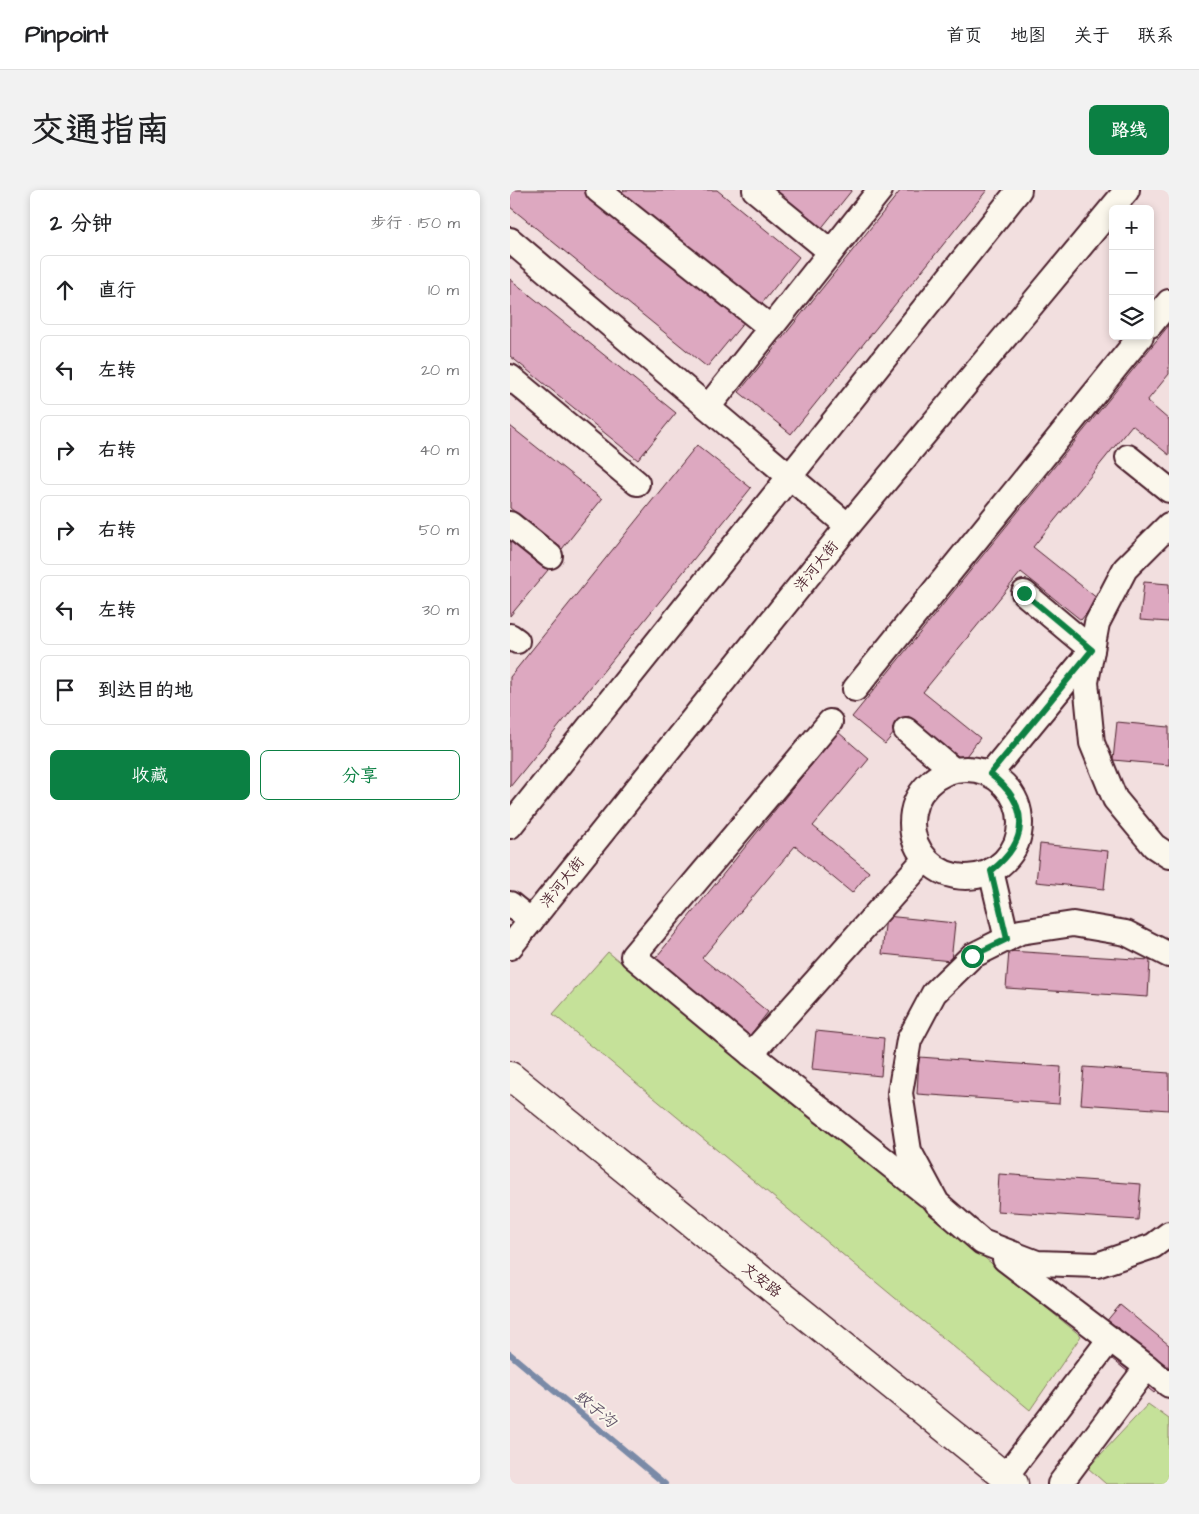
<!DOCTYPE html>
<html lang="zh">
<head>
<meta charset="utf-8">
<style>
	:root { --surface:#fff; --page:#f2f2f2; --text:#202124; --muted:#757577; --line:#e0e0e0; --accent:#0b8043 }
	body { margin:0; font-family:"Architects Daughter","LXGW WenKai TC",sans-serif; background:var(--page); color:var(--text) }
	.controls { position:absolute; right:15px; top:15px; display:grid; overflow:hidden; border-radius:8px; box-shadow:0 2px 8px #0003 }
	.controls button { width:45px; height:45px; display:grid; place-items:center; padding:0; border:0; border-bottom:1px solid var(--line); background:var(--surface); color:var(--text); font:25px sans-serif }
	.stop { position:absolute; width:15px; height:15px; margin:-11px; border:4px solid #0b8043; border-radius:50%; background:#fff }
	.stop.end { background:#0b8043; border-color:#fff; box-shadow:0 1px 5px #0008 }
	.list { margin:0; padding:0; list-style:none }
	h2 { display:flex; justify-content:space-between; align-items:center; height:65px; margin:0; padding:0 20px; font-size:21px }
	h2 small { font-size:16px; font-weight:400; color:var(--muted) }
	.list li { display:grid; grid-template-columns:32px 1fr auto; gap:15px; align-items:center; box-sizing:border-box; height:70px; margin:0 10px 10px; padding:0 10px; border:1px solid var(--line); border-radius:8px }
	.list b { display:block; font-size:19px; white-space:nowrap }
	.list em { font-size:16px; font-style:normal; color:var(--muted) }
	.actions { display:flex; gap:10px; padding:15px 20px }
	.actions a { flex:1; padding:11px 0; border:1px solid var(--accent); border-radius:8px; text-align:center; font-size:18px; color:var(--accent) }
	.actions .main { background:var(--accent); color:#fff }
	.icon { flex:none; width:28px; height:28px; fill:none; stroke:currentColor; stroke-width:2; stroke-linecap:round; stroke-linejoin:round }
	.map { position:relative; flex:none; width:659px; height:1294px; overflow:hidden; border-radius:8px }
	header { display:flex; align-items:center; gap:30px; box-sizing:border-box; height:70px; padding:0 25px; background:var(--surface); border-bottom:1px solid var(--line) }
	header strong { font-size:24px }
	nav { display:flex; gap:28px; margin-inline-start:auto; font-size:18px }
	.intro { display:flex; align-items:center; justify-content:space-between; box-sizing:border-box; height:120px; padding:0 30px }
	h1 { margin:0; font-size:35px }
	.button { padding:12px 22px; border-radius:8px; background:var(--accent); color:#fff; font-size:18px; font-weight:700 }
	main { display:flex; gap:30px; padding:0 30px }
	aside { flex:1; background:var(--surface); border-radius:8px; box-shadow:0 2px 8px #0003 }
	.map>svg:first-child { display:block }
	.green { fill:#c5e199; stroke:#888062 }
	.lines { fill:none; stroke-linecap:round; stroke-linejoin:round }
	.stream { stroke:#7a8aa7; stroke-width:6 }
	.building { fill:#dda8c0; stroke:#4a1f2b }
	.minor-casing { stroke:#4a1f2b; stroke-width:28 }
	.major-casing { stroke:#4a1f2b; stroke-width:31 }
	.minor { stroke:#fbf7ec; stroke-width:24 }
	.major { stroke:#fbf7ec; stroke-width:28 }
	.route { stroke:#0b8043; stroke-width:6 }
	.labels { text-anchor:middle; stroke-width:4; stroke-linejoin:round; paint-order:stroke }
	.street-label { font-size:15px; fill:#4a1f2b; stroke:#fbf7ec }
	.water-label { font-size:16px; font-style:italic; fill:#625469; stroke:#fbf7ec }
</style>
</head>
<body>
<header>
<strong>Pinpoint</strong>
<nav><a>首页</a><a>地图</a><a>关于</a><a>联系</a></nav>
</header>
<div class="intro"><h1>交通指南</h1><a class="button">路线</a></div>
<main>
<aside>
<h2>2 分钟<small>步行 · 150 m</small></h2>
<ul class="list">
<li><svg class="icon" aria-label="ahead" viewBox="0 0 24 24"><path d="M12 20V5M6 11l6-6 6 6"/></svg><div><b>直行</b></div><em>10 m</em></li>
<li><svg class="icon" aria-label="left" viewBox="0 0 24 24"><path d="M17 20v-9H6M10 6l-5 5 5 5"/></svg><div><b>左转</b></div><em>20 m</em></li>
<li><svg class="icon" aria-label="right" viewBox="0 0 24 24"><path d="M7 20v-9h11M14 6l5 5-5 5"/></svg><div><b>右转</b></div><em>40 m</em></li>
<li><svg class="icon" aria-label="right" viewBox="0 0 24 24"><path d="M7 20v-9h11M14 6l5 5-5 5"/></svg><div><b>右转</b></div><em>50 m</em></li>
<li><svg class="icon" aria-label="left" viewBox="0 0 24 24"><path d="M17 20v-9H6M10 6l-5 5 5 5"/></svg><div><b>左转</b></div><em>30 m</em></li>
<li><svg class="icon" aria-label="arrive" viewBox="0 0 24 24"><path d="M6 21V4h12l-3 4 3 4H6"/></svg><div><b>到达目的地</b></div></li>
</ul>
<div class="actions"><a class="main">收藏</a><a>分享</a></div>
</aside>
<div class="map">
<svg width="659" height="1294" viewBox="0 0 659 1294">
	<rect width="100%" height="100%" fill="#f2dfdf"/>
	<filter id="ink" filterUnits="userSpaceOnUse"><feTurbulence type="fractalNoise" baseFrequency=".02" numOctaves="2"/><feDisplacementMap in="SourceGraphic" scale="10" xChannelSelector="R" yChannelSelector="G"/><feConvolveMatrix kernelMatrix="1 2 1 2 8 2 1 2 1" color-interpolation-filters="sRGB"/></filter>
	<g filter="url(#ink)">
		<g class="green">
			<path d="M98,762l473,384 -51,74 -477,-396z"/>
			<path d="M638,1214l21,15v65h-63l-18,-16z"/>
		</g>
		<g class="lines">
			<path class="stream" d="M0,1164l155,130"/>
		</g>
		<g class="building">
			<path d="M0,0h74l161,131 -38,46 -197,-160z"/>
			<path d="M114,0h93l82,67 -40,50 -139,-112z"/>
			<path d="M260,0h82l-32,40z"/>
			<path d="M391,0h86l-196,244 -52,-42z"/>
			<path d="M0,89l166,134 -38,47 -128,-104z"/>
			<path d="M659,135v49l-22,27 22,19v35l-37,-30 -99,122 65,52 -17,21 -60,-48 -98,120 57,46 -17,22 -55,-44 -23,28 -33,-27z"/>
			<path d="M0,236l92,73 -40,50 -52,-41z"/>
			<path d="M187,255l54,43 -241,299v-110z"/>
			<path d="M0,349l38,31 -38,46z"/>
			<path d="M634,392l25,2v38l-29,-2z"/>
			<path d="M607,532l52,5v38l-56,-5z"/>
			<path d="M328,542l31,27 -56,67 56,46 -17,21 -57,-47 -93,112 66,54 -20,26 -94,-78z"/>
			<path d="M530,654l68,7 -4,38 -68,-7z"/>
			<path d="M376,726l69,7 -4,38 -69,-7z"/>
			<path d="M499,761l141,9 -2,37 -142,-9z"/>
			<path d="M306,841l68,7 -3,38 -69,-7z"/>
			<path d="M409,867l142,10 -2,37 -142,-10z"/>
			<path d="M574,877l85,6v37l-88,-6z"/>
			<path d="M489,984l142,10 -3,36 -141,-9z"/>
			<path d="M610,1115l49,40v30l-15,18 -64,-52z"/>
		</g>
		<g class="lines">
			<defs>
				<g id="minor">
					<path d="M88,0l173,138"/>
					<path d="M245,0l76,62"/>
					<path d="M0,50l338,286"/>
					<path d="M640,135l19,-23"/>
					<path d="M0,187l127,106"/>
					<path d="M198,217l172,-217"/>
					<path d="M618,267l41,33"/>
					<path d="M0,334l40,32"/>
					<path d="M659,335l-44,44 -28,54 -11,59 6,61 23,56 39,47 15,10"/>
					<path d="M0,446l7,5"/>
					<path d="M345,499l286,-353"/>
					<path d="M396,540l47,40"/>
					<circle cx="456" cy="633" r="54"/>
					<path d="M480,584l102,-124 -68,-57"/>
					<path d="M0,636l509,-636"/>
					<path d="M415,669l-174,195 177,141"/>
					<path d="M481,681l16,68"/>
					<path d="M0,714l21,17"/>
					<path d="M0,757l338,-421 279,-336"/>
					<path d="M659,765l-43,-22 -53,-9 -53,8 -48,24 -38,37 -25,47 -9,53 9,58 28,52 45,39 55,21 60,2 56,-19 16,-12"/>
					<path d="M241,864l-118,-98 197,-234"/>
					<path d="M495,1069l142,108"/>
					<path d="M495,1287l105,-138"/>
					<path d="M550,1294l87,-117 22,18"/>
				</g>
				<path id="major" d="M0,886l504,408"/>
			</defs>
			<use href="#minor" class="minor-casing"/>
			<use href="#major" class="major-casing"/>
			<use href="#minor" class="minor"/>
			<use href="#major" class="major"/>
		</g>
	</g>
	<g class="lines" filter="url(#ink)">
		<path class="route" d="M462,766l35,-17 -16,-68c39,-30 39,-67 -1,-97l102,-124 -68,-57"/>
	</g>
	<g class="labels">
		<g class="street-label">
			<text transform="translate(306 376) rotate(-51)" y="5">洋河大街</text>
			<text transform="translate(52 692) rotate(-51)" y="5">洋河大街</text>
			<text transform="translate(252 1090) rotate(39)" y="5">文安路</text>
		</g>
		<g class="water-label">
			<text transform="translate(86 1218) rotate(40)" y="6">蚊子沟</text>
		</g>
	</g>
</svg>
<div class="controls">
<button>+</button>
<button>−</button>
<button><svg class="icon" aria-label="layers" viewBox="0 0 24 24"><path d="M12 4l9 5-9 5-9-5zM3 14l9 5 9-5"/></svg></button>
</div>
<div class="stop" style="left:462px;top:766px"></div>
<div class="stop end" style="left:514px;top:403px"></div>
</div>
</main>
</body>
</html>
